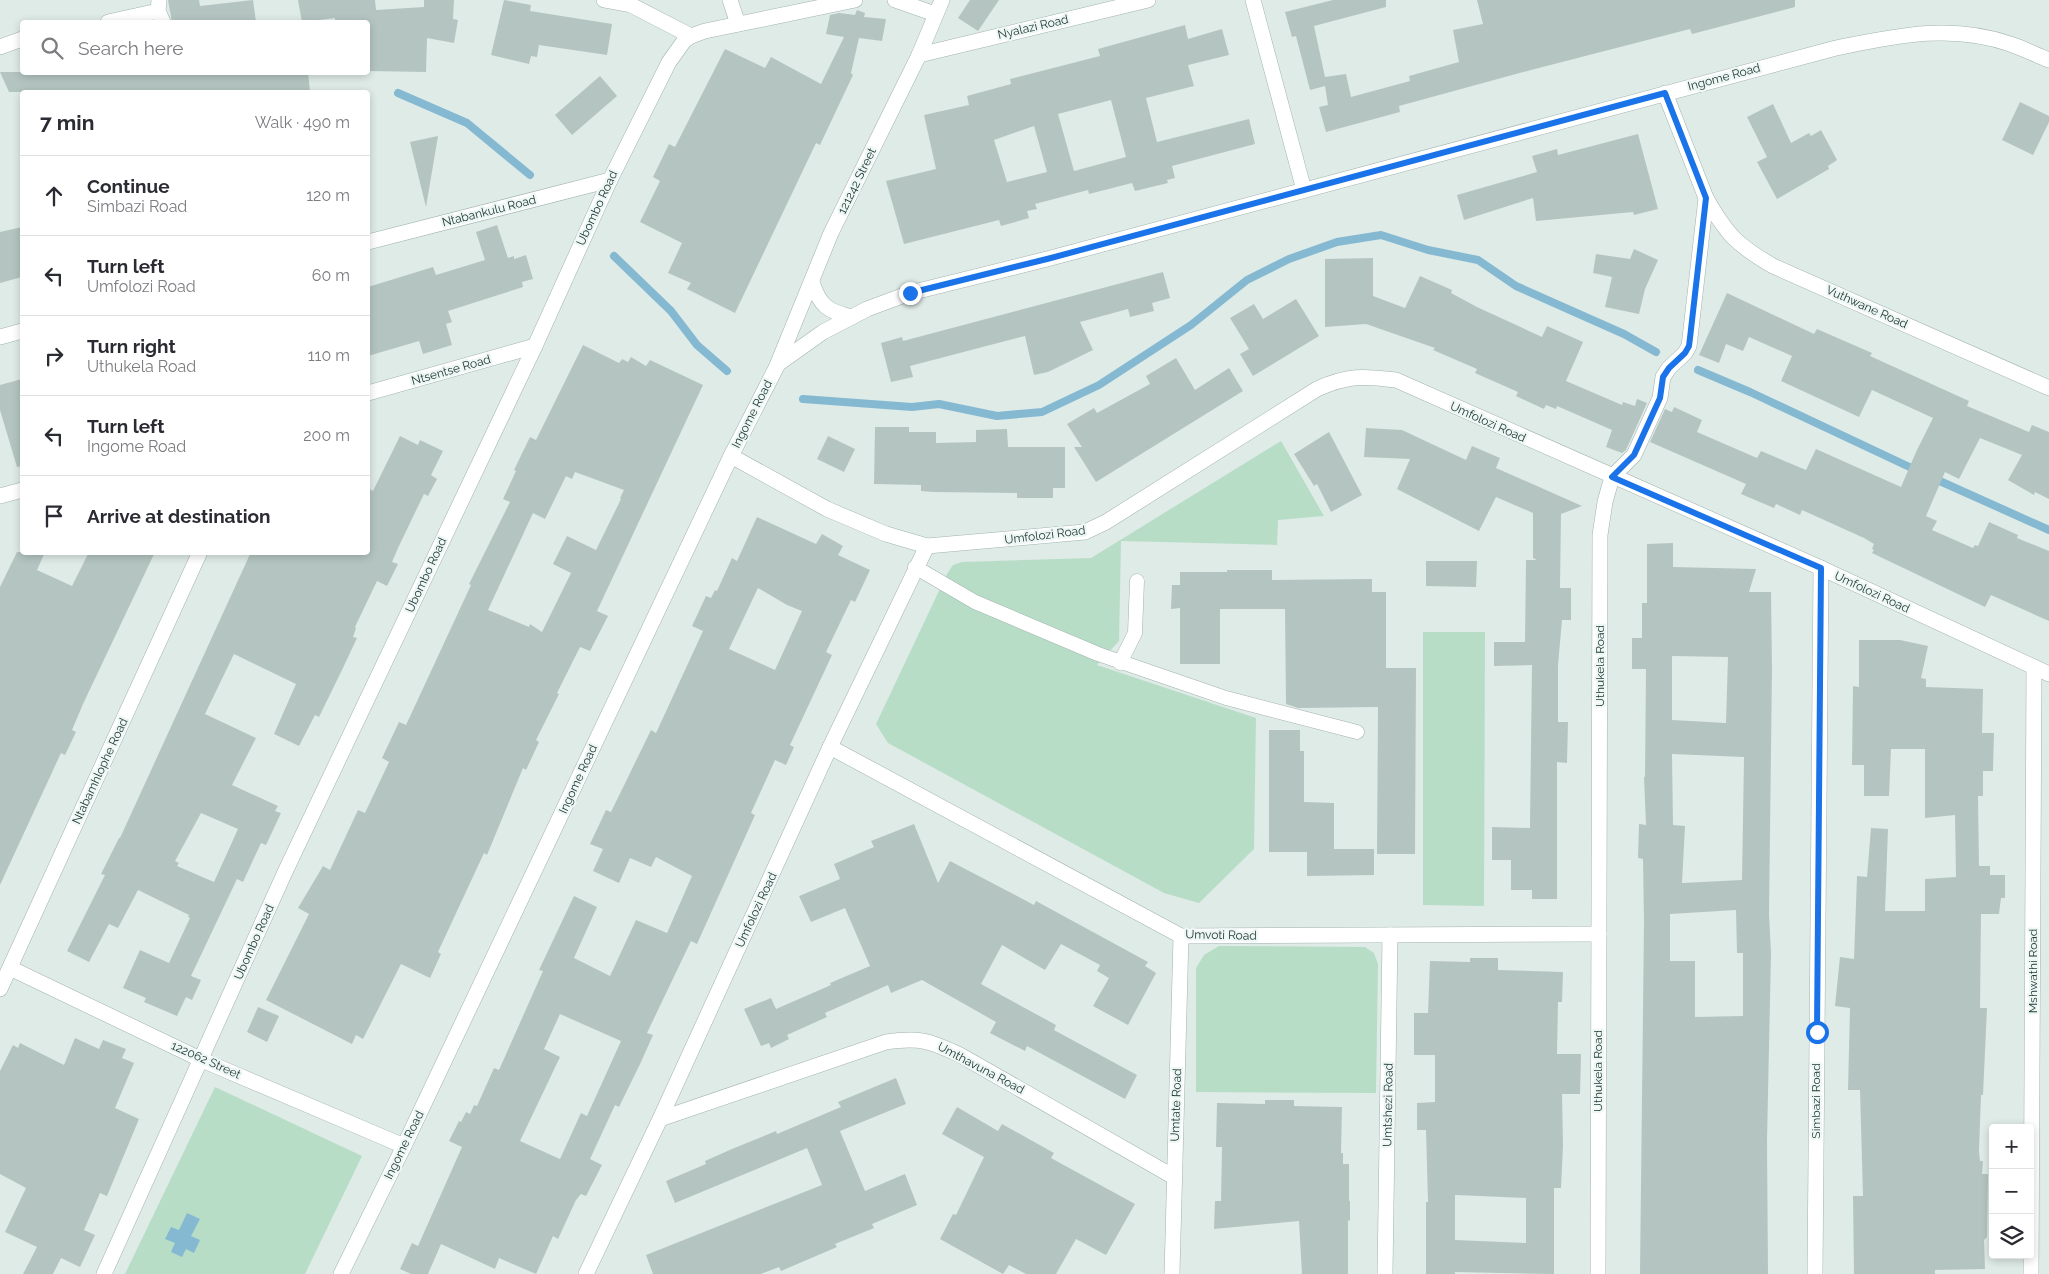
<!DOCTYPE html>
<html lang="en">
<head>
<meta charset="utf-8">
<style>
	:root { --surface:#fff; --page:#f2f2f3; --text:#2b2b33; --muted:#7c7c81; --line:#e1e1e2 }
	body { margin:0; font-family:Raleway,sans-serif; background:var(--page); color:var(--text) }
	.controls { position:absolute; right:15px; bottom:15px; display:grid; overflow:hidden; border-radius:5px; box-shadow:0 2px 8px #0003 }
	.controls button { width:45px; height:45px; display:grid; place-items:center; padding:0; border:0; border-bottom:1px solid var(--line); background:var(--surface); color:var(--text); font:25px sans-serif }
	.stop { position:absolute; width:15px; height:15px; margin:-11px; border:4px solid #1a73e8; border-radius:50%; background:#fff }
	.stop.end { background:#1a73e8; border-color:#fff; box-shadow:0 1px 5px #0008 }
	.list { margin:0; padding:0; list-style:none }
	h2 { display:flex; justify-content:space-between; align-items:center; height:65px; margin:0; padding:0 20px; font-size:21px }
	h2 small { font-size:16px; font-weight:400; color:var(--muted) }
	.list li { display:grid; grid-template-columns:32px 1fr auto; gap:15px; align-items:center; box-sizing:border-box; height:80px; padding:0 20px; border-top:1px solid var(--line) }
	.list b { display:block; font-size:19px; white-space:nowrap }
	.list p { margin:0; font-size:16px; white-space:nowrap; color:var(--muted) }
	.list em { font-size:16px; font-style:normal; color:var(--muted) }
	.icon { flex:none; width:28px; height:28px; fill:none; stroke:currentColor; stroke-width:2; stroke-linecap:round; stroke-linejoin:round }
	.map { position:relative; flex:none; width:2049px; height:1274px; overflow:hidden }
	.search { position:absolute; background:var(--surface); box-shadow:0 2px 8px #0003; left:20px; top:20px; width:350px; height:55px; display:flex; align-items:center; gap:12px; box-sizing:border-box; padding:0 18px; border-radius:5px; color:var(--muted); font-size:19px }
	.panel { position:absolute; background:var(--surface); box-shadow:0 2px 8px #0003; left:20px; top:90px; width:350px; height:465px; border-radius:5px }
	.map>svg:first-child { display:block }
	.green { fill:#b7ddc7 }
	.water { fill:#85b9d2 }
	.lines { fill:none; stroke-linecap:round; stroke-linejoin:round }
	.stream { stroke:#85b9d2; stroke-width:8 }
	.building { fill:#b4c5c1; fill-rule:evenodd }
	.service-casing { stroke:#a2b3af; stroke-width:15 }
	.minor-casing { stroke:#a2b3af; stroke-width:16 }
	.service { stroke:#fff; stroke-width:14 }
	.minor { stroke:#fff; stroke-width:15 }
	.route { stroke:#1a73e8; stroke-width:6 }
	.labels { text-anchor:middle; stroke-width:4.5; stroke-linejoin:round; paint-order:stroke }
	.street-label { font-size:12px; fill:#203b38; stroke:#eff7f5 }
</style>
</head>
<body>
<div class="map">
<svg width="2049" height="1274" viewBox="0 0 2049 1274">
	<rect width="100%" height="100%" fill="#dfebe7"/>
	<g class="green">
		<path d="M1281,441l43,75 -46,4 -1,25 -156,-4 -2,100 -22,24 159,53 -2,131 -55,54 -35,-10 -276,-150 -12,-19 71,-150 6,-9 9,-3 129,-4z"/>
		<path d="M1423,632h62l-1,274 -61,-1z"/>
		<path d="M1219,946l146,1 9,6 4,11 -2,129 -180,-1v-124l8,-13z"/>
		<path d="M215,1087l147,69 -57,118h-180z"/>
	</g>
	<path class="water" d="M187,1213l13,6 -9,17 9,4 -6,13 -8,-4 -4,8 -11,-5 4,-9 -10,-4 6,-12 8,3z"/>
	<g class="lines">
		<g class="stream">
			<path d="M398,93l69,30 63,52"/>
			<path d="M614,256l57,55 26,34 30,26"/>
			<path d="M1698,370l52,22 168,79"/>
			<path d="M803,399l109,8 27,-3 58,12 45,-4 57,-27 92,-60 56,-45 42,-21 48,-17 44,-7 47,15 50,10 38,26 108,48 32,18"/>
			<path d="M1933,478l116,52"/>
		</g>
	</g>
	<g class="building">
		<path d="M168,0h31l1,6 53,-6 3,22h-84z"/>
		<path d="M298,0h77l1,10 48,-3v-7h30l-1,19 5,1 -4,23 -27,-5 -1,34 -58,-1v-49h-33v-4l-33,4z"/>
		<path d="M504,0l27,5 -1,6 82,13 -5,31 -68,-10 -2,12 -6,-1 -2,8 -38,-9z"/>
		<path d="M970,0h29l-21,31 -20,-13z"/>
		<path d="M1333,0h53v7l-72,19 11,51 21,-3 5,23 59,-16 -1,-5 50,-14 -6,-32 30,-6 -6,-24h318v7l-103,27 -2,-5 -159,41 -132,36 1,6 -74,20 -7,-25 9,-2 -3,-19 -15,4 -14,-54 -4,1 -7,-25z"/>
		<path d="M857,10l8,3 -1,4 22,2 -4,22 -23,-3 -8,35 2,2 -33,70 -4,-2 -81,170 -48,-24 4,-6 -23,-10 14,-30 -42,-21 20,-41 -7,-4 16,-33 6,3 50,-98 40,19 6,-11 50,27 23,-47 -18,-3 4,-19 9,-2 16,2z"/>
		<path d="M1185,25l3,14 34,-10 7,26 -41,10 6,21 -48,12 11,44 92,-23 6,25 -83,22 3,12 -8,2 1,3 -33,8 -3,-8 -43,11 -1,-4 -53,14 2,5 -10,2 2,7 -28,8 -2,-6 -95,24 -18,-63 50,-12 -12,-54 45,-10 -2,-9 44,-12 -1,-5 90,-23 -2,-7zM1111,100l15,57 -52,14 -16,-57zM1034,126l13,46 -40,10 -13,-42z"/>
		<path d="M0,72h308l2,20h-301z"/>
		<path d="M600,76l17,20 -45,39 -17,-20z"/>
		<path d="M2020,102l29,14v6l-16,33 -31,-15z"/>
		<path d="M1773,104l18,39 18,-10 2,3 10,-6 16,30 -9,6 1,3 -52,30 -20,-37 10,-5 -20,-40z"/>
		<path d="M1638,134l20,75 -24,6 -1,-3 -97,9 -3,-23 -69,22 -7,-25 80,-23 -5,-16 25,-7 1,6z"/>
		<path d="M438,136l-12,71 -16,-65z"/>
		<path d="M497,225l11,33 6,-2v3l12,-4 7,24 -11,3 1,5 -75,24 4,11 -6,2 6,21 -29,9 -4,-13 -51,15v-69l65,-20 3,8 49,-15 -9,-28z"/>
		<path d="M22,227v50l-22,6v-51z"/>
		<path d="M1634,249l24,11 -13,29 -6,25 -34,-7 7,-30 -19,-4 3,-19 34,5z"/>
		<path d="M1373,258v38l32,12 15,-32 32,14 -1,3 26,14 65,30 5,-11 36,16 -17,39 56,24 1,-3 12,4 2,-7 10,4 -21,47 -4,3 -16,-6 6,-17 -55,-24 -1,3 -10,-4 -2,4 -28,-13 2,-4 -43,-19 2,-4 -44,-19 2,-2 -69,-24 -41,3v-68z"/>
		<path d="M1163,272l7,26 -18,5 2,8 -24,6 -2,-8 -48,13 13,28 -45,22 -14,3 -9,-39 -115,30 3,11 -22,5 -10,-39 21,-6 1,4z"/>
		<path d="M1727,293l87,41 3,-5 55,24 -2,3 99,45 -2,5 62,26 3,-7 17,7v67l-14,-7 -1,3 -26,-15 14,-25 -42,-17 -21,41 -14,-7 -19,44 11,5 -5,9 41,18 2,-3 3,1 11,-24 29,13 -1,3 32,13v70l-58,-26 -6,12 -113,-54 2,-3 -2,-1 2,-5 -10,-6 -62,-28 -2,5 -24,-11 -2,4 -33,-14 5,-10 -96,-42 15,-33 7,3 2,-5 28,13 -5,12 60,26 4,-7 45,19 10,-21 85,38 15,-35 17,-34 -61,-28 -13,27 -78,-36 11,-25 -43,-19 -6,14 -17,-7 -7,19 -20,-8z"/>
		<path d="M1296,299l23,37 -66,40 -13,-22 9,-5 -19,-31 24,-14 9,15z"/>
		<path d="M583,345l36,18 3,-4 6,3 3,-5 15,9 4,-6 53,25 -106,226 11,5 -18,35 -10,-4 -23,46 2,1 -23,46 3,2 -13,28 -3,-2 -36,87 -3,-2 -46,99 3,2 -11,24 -29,-14 -38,75 -7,-4 -4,9 -86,-44 43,-86 -11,-6 25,-42 7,4 28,-60 7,3 24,-51 -7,-4 17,-36 7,3 65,-140 -2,-1 41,-82 -7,-3 13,-28 -2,-1 16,-33 6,3zM575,472l49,18 -4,8 1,1 -25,51 -29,-14 -14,28 18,9 -29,59 -12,-8 -1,3 -41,-17 45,-97 12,6 21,-43 6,3z"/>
		<path d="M1176,358l19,32 34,-22 14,23 -147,91 -22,-35h8l-15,-23 27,-16 3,5 53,-29 -4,-8z"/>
		<path d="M22,379v87l-5,1 -17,-57v-25z"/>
		<path d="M875,427h34v5h27v11l40,-1v-12l31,-1 1,18h57v41h-12v10h-36v-5l-84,-1 -12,-1v-6l-47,-1z"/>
		<path d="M1366,428l36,2 64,30 6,-14 28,12 -4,10 86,38 -21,8 -1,74h11v32h-9l-4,45v57h10l-1,41 -10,-1v137h-25v-9h-21v-30h-19v-33l38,1v-4l2,-159 -38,1v-24h31l1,-82h11l-4,-2v-45l-37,-16 -17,34 -82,-42 13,-30 -46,-2z"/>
		<path d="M1329,432l33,63 -31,17 -14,-28 -3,2 -20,-32z"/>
		<path d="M400,436l18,9 2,-5 23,11 -12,24 6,4 -9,17 -4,-2 -26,54 -6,14 6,2 -11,22 -10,-5 -22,46 1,1 -3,9 4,1 -15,32 -23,47 -4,-2 -16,31 -25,-12 22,-50 -62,-30 -29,60 51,24 -24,47 46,21 -3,5 6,2 -15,32 -5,-2 -18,39 -6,-3 -46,97 10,4 -9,20 -6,-3 -9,19 -33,-14 2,-4 -23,-10 17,-38 29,13 21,-45 -2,-1 1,-2 -51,-25 -20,38 -9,-4 -20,38 -22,-11 38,-76 -4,-1 18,-36h1l131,-286h117v-64l5,3zM201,813l37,16 -24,53 -37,-16 2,-3 -4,-2z"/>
		<path d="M828,436l27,13 -11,23 -27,-13z"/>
		<path d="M757,517l59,27 6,-10 21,12 -5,9 32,15 -15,32 -4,-2 -25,52 6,3 -42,90 4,2 -8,18 -11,-5 -24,53 4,2 -58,129 -6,-3 -44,92 6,2 -12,27 -22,45 -4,-2 -25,54 12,6 -16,31 -5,-2 -5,6 -18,39 -5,-3 -17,38 -37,-16 -4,11 -54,-25 -13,30h-17l-11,-5 12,-26 6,3 44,-99 -13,-6 10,-20 2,1 5,-10 4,2 4,-9 3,1 17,-38 5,2 44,-99 -4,-1 35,-74 23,11 -23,51 36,18 26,-56 31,13 25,-57 -36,-19 -5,10 -21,-9 -11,25 -26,-12 10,-22 -13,-5 16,-34 5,2 40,-82 5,3 47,-102 -11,-5 14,-30 5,2 4,-8 2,1 15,-33 5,3zM758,588l29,17 15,6 -27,59 -46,-21zM560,1014l61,27 -34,75 -6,-3 -21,46 -40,-18 40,-84 -16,-8z"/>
		<path d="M1673,543v24l83,2 -7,23h22l1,77 -3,245 2,39 -4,188 1,133h-128l4,-352 -1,-63 -5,-1 1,-34 7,1 -2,-48h1l1,-108h-14v-31h10v-35h5v-59zM1672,656l56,1 -2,66 -54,-3zM1672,754l72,3 -2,123 -60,3 3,-57 -12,-1zM1736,910l1,43h6v63l-48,1v-56h-25v-47z"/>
		<path d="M17,552h28l-8,18 35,16 17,-34h66l-72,152 -11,26 4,2 -11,23 -4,-2 -61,132v-298z"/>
		<path d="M1426,561h51l-1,26 -50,-1z"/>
		<path d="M1227,570h45v10l100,-1v13h14v76h30l-1,186h-38l1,-147 -80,1 -12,-4 -1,-95h-65v55h-40v-56l-9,1 1,-24h8v-13h47z"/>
		<path d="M1859,640h41l28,6 -7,32 5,1v8l57,2 -1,44h12l-1,38h-10v25h-5l1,70h11v9h15v23h-4l-2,16h-18l-1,94h7l-4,87h-2l-2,56 1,10h3l-1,13h6l-1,63 -3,3 1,29 -50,1v4h-81l-1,-78h10l-3,-106h-12l2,-82 -15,-2 5,-49 14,2 3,-83 10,1 4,-49 17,1 -3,82h40v-32l31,-2 -1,-62 -30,3v-69h-34l-2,47h-25v-31h-12l1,-79 6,1z"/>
		<path d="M1269,730h31v21h4v51l30,1v46h40v26l-67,1v-24h-38z"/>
		<path d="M914,824l24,59 12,-22 84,44 2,-4 112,61 -3,4 11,7 -28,52 -35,-19 16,-28 -12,-7 3,-6 -39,-21 -16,26 -43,-25 -21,39 75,41 -2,5 83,45 -12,24 -98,-53 -2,5 -35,-18 6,-11 -74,-42 -31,13 -3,-8 -63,28 2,4 -40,18 2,4 -18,9 -2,-5 -8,3 -17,-37 27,-11 5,11 55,-24 -1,-2 40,-17 -25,-58 -34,14 -12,-26 41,-17 -6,-15 40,-17 -3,-6z"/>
		<path d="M1470,958h28v12l65,2 -1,30h-4l-1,52h24l-1,40h-18l1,51 -2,43h-7v86l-99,-2v2h-29v-72h2l-2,-72h-9v-27l18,-1v-47h-21v-42h14l2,-52 40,1zM1455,1195l71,3v45l-71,-3z"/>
		<path d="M258,1007l21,9 -12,26 -20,-10z"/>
		<path d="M75,1038l24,11 4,-9 23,9 -4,9 12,5 -19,45 24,11 -32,77 -7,-3 -16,37 11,5 -15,32 -19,-9 -8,16h-30l14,-27 -32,-15 21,-44 -26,-14v-103l13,-26 5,3 2,-5 44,22z"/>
		<path d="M896,1078l10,26 -66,27 25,60 40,-17 12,31 -45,19 2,4 -39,16 2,3 -56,24 -2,-4 -18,7h-108l-7,-19 176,-70 -15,-37 -132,55 -9,-22 40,-17 -1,-3 27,-12 44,-18 1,3 64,-27 -3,-5z"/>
		<path d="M1265,1100h29v6l48,1 -1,46h2v11h6v37h1v20l-2,-1v54h-46l-3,-53 -85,8 1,-28h6l1,-54h-6l1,-44 48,1z"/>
		<path d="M957,1107l41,24 4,-7 52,29 -3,5 84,46 -29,51 -30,-16 -20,35h-30l-17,-9 -6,9 -63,-35 13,-25 3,1 28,-58 -42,-23z"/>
	</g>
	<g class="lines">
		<defs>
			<g id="service">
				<path d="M915,567l60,35 123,52 128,44 131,34"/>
				<path d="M1120,663l15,-30 2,-52"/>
			</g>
			<g id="minor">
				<path d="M159,0l-1,11 5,11"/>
				<path d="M604,0l27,5 60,31"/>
				<path d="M730,0l8,24"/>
				<path d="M895,0l40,14"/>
				<path d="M1253,0l51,190"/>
				<path d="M108,22l50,-11"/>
				<path d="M0,47l22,-8"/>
				<path d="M919,55l229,-55"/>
				<path d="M1706,198c21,37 31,47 67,68l276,122"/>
				<path d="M368,242l242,-62"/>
				<path d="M812,282c8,24 15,29 40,35"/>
				<path d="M0,337l22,-6"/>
				<path d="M778,363l53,-130 88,-178 23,-55"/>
				<path d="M368,393l167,-47"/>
				<path d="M731,456l96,53 59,25 41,12 158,-14 21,-10 211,-133c31,-14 46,-13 79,-9l425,188 228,106"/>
				<path d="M0,496l22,-6"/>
				<path d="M830,747l351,189 418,-2"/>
				<path d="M10,968l192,92 202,86"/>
				<path d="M0,989l200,-437"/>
				<path d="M660,1119l226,-77c34,-5 44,-1 74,13l214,122"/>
				<path d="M104,1274l181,-402 250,-526 75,-166 59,-118 15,-21 7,-5 14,-5 150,-31"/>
				<path d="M341,1274l63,-128 327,-690 47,-92 45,-32 44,-23 43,-16 137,-34 789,-211c59,-12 115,-25 174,-4 13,4 26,11 39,16"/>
				<path d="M586,1274l74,-155 170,-372 97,-201"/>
				<path d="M1172,1274l9,-338"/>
				<path d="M1385,1274l5,-339"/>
				<path d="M1598,1274l2,-739 5,-33 7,-25 22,-22 26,-57 3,-21 6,-9 16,-15 4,-7 1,-8 16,-140 -41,-105"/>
				<path d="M1815,1274l6,-706"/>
				<path d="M2031,1274l3,-607"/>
			</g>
		</defs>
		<use href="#service" class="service-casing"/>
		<use href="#minor" class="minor-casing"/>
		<use href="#service" class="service"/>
		<use href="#minor" class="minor"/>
	</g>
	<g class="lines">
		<path class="route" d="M910,293l137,-34 618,-166 41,105 -16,140 -1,8 -4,7 -16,15 -6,9 -3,21 -26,57 -22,22 209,91 -4,464"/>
	</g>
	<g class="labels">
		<g class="street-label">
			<text transform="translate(1033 27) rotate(-13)" y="4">Nyalazi Road</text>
			<text transform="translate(1724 77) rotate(-15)" y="4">Ingome Road</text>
			<text transform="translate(857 181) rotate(-64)" y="4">121242 Street</text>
			<text transform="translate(597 208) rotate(-65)" y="4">Ubombo Road</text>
			<text transform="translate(489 211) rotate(-14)" y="4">Ntabankulu Road</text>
			<text transform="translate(1867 307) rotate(24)" y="4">Vuthwane Road</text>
			<text transform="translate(451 370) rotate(-16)" y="4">Ntsentse Road</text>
			<text transform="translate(752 414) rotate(-63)" y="4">Ingome Road</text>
			<text transform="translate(1488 422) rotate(24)" y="4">Umfolozi Road</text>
			<text transform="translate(1045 535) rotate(-7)" y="4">Umfolozi Road</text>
			<text transform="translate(426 575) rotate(-65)" y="4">Ubombo Road</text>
			<text transform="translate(1872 592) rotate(25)" y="4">Umfolozi Road</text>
			<text transform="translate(1600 666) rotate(-90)" y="4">Uthukela Road</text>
			<text transform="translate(100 771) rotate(-65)" y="4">Ntabamhlophe Road</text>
			<text transform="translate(578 779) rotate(-65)" y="4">Ingome Road</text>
			<text transform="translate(756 910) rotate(-65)" y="4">Umfolozi Road</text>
			<text transform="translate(1221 935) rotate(1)" y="4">Umvoti Road</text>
			<text transform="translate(254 942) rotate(-66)" y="4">Ubombo Road</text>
			<text transform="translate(2033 971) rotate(-90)" y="4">Mshwathi Road</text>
			<text transform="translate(206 1060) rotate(24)" y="4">122062 Street</text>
			<text transform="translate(981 1068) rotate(28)" y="4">Umthavuna Road</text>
			<text transform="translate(1598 1071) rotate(-90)" y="4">Uthukela Road</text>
			<text transform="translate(1816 1101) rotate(-90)" y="4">Simbazi Road</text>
			<text transform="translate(1176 1105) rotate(-88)" y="4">Umtate Road</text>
			<text transform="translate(1388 1105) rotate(-89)" y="4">Umtshezi Road</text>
			<text transform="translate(404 1145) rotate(-64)" y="4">Ingome Road</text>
		</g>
	</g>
</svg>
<div class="controls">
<button>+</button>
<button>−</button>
<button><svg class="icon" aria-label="layers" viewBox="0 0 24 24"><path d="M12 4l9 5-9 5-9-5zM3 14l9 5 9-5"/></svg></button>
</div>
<div class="stop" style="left:1817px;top:1032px"></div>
<div class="stop end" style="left:910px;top:293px"></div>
<div class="search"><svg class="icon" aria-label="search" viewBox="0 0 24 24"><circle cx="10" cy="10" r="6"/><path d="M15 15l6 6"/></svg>Search here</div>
<section class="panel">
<h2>7 min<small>Walk · 490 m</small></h2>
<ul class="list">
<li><svg class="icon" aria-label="ahead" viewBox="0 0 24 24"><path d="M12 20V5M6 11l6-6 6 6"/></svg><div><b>Continue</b><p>Simbazi Road</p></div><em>120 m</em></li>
<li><svg class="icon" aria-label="left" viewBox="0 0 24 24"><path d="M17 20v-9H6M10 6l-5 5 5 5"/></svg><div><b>Turn left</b><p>Umfolozi Road</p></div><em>60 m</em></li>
<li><svg class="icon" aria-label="right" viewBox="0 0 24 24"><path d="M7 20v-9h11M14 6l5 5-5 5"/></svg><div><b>Turn right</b><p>Uthukela Road</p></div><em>110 m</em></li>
<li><svg class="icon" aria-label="left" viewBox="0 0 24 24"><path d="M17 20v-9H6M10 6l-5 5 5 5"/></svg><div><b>Turn left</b><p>Ingome Road</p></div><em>200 m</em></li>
<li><svg class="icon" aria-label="arrive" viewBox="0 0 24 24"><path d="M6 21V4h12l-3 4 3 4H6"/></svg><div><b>Arrive at destination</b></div></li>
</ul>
</section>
</div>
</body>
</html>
